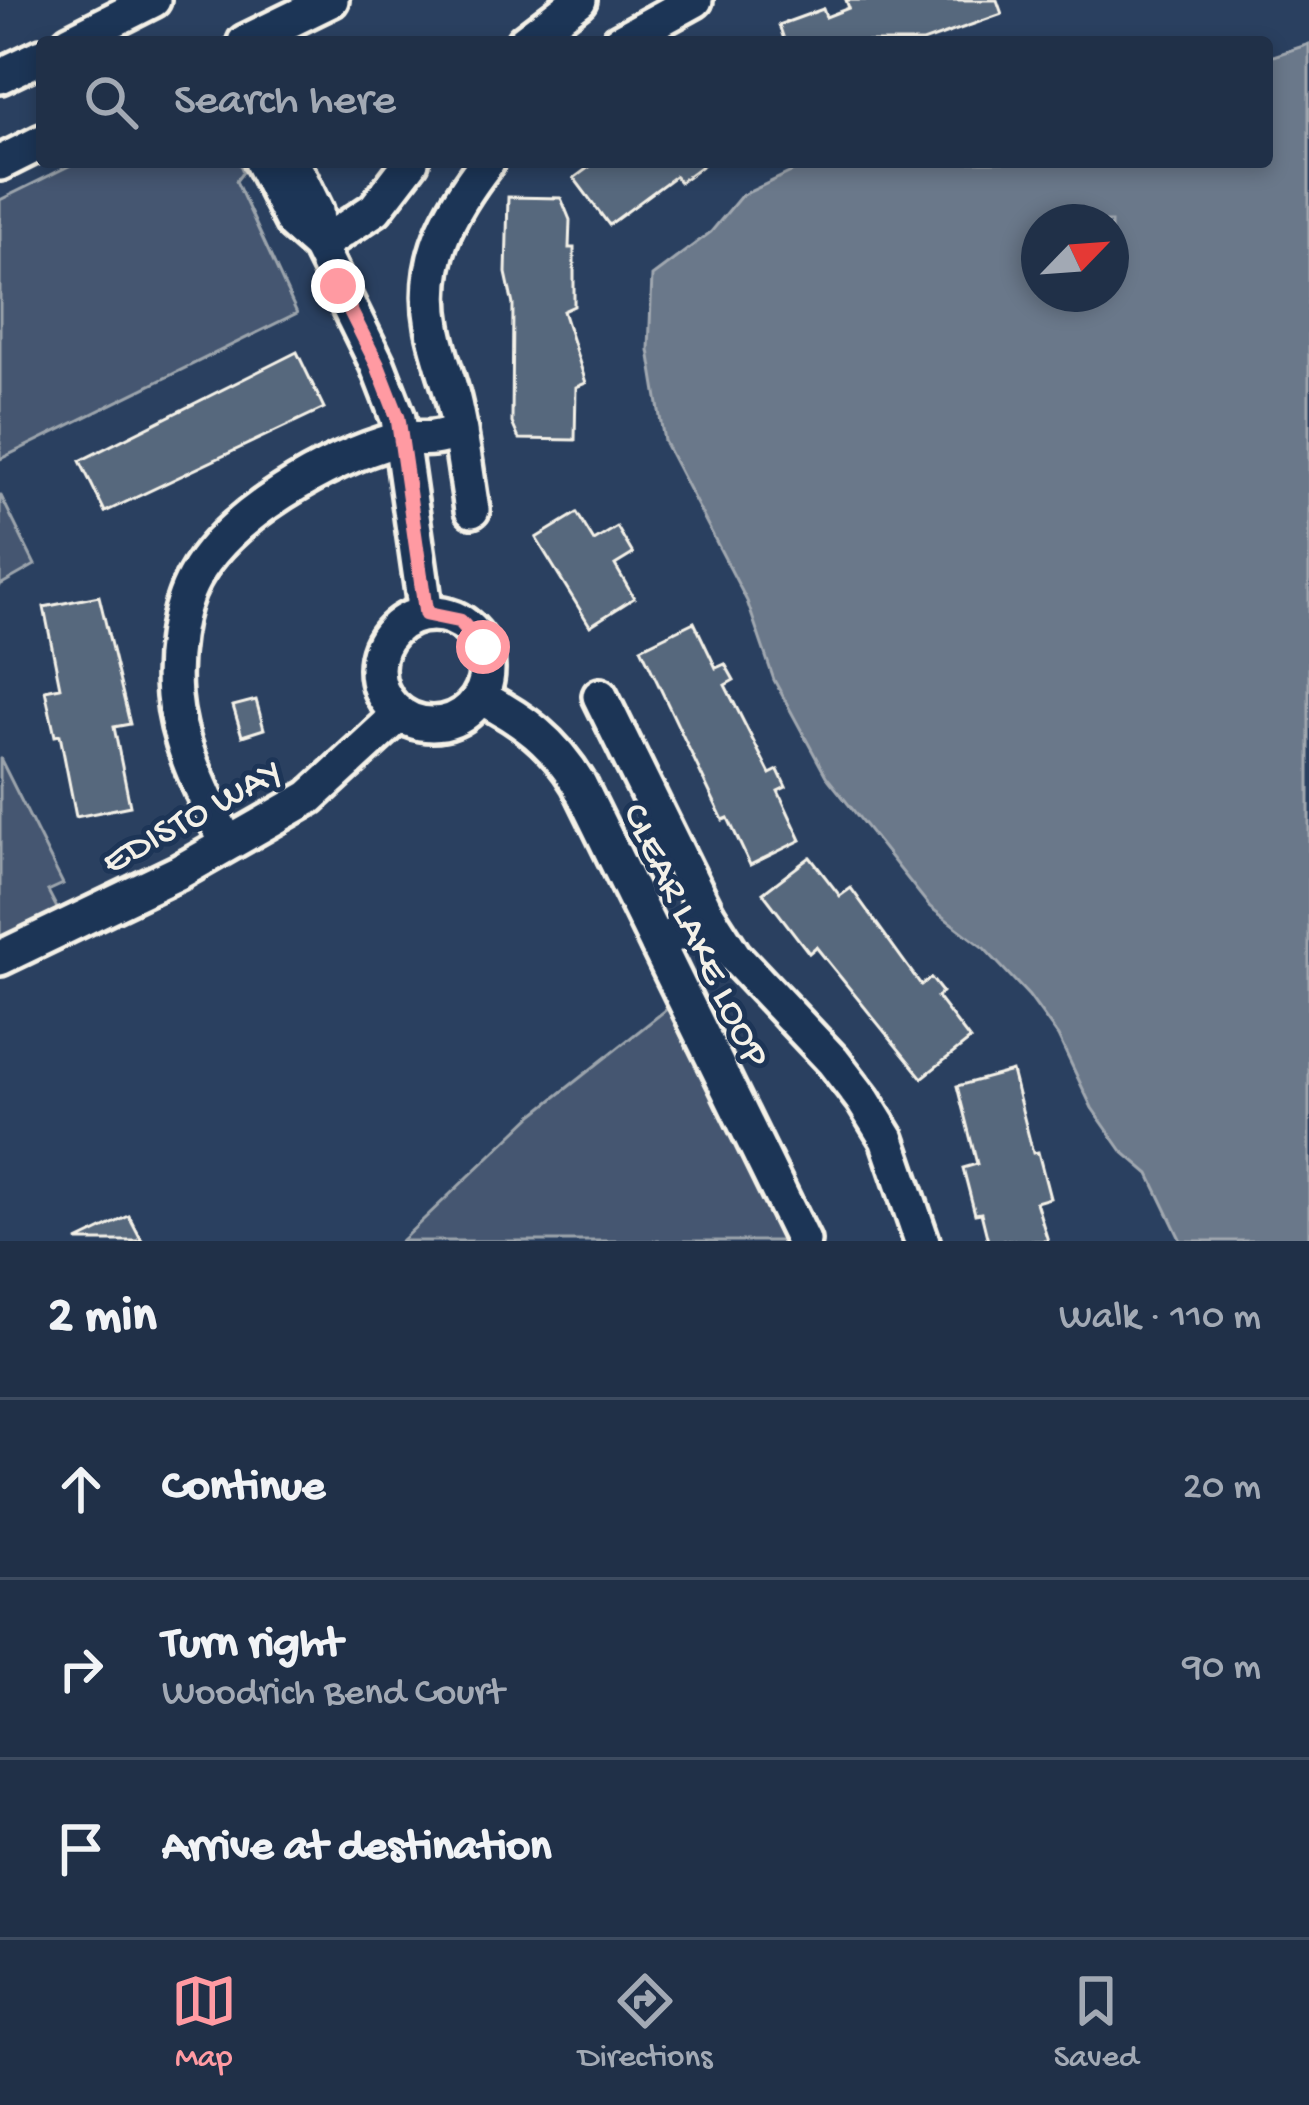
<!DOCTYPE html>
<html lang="en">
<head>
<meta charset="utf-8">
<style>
	:root { --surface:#203048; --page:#2d3c52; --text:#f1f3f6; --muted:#a2a9b4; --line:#3d4b60; --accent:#ff9aa2 }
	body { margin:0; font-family:"Gochi Hand",sans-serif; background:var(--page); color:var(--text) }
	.compass { position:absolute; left:1021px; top:204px; width:108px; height:108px; border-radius:50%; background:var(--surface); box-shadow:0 6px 18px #0003; rotate:65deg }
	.stop { position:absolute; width:36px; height:36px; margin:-27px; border:9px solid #ff9aa2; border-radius:50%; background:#fff }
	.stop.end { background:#ff9aa2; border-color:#fff; box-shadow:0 3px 12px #0008 }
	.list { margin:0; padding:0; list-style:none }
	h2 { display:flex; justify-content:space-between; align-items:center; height:156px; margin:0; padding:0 48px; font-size:51px }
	h2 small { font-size:39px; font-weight:400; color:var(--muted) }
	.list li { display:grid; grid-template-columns:78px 1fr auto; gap:36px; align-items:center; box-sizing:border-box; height:180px; padding:0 48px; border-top:3px solid var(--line) }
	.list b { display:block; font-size:45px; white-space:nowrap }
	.list p { margin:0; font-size:39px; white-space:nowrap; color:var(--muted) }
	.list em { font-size:39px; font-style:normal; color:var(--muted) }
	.icon { flex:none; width:66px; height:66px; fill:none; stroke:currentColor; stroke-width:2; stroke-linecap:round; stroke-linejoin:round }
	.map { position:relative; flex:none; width:1309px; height:1241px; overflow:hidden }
	.search { position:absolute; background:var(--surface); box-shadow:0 6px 18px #0003; left:36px; right:36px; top:36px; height:132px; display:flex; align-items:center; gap:30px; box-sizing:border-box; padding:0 42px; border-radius:12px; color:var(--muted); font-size:45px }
	.sheet { height:696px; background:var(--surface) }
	nav { display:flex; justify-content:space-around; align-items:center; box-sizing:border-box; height:168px; border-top:3px solid var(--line); background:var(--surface); font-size:33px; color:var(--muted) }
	nav a { display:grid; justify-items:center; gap:6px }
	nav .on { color:var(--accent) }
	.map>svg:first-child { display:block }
	.green { fill:#445771; stroke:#9ca4ac; stroke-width:3 }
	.water { fill:#6a788a; stroke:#a1a8b0; stroke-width:3; fill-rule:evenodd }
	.building { fill:#56677d; stroke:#f4f1e8; stroke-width:3 }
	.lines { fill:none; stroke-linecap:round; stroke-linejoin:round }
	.minor-casing { stroke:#f4f1e8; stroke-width:42 }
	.minor { stroke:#1d3557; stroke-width:33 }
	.route { stroke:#ff9aa2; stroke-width:15 }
	.labels { text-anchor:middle; stroke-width:10; stroke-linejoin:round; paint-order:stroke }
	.street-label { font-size:39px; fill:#f4f1e8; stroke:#1d3557 }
</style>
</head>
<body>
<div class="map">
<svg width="1309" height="1241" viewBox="0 0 1309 1241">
	<rect width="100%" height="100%" fill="#2a4060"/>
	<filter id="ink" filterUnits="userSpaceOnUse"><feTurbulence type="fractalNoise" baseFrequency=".00833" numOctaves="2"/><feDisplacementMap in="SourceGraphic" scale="24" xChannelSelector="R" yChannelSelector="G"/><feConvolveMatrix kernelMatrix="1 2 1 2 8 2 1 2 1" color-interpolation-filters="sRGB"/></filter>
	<g filter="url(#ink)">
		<g class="green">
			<path d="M77,162h162l4,10 -7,9 61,132 -297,146v-259z"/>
			<path d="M0,494l35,71 -35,20z"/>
			<path d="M0,758l63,126 -15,7 11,21 -59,30z"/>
			<path d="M672,1005l121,236h-392l133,-127z"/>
		</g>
		<path class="water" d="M1309,44v1197h-128l-32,-67 -27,-23 -30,-43 -34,-72 -29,-40 -45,-48 -54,-41 -104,-131 -52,-96 -27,-79 -83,-160 -15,-91 3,-74 59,-44 30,-36 71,-34h455v-104zM1039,222h72v72h-72z"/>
		<g class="building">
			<path d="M846,0h151l5,14 -79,28h-138l-6,-17 44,-16 3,8 23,-9z"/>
			<path d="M596,162h111l-27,20 -5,-6 -66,49 -35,-47z"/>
			<path d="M508,197l53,1 9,22 -1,28h5v58l-11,5 23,72 -10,4 -1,53 -56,-1 -7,-16 1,-118 -7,-32z"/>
			<path d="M297,352l27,56 -219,104 -25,-51z"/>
			<path d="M577,513l17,28 23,-14 16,27 -18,11 19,33 -44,28 -54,-88z"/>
			<path d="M99,596l31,128 -16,3 16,79 -54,11 -16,-82 -5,1 -10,-46 15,-3 -16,-80z"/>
			<path d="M694,622l22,46 9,-4 9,16 -9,5 45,89 8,-4 8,17 -8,4 23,49 -51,25 -22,-47 -5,2 -82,-172z"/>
			<path d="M256,700l8,29 -22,7 -9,-30z"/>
			<path d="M810,857l30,39 11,-8 70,97 10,-7 11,14 -5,5 33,43 -48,38 -106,-131 -7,6 -46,-60z"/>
			<path d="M1012,1071l21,82 5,-1 12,46 -14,4 12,39h-60l-7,-28 -6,1 -12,-46 14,-4 -20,-78z"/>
			<path d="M129,1216l13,25h-65z"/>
		</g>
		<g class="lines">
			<defs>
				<g id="minor">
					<path d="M70,42l83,-42"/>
					<path d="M245,42l86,-42"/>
					<path d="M524,42l55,-42"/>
					<path d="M619,42l76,-42"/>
					<path d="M0,76l42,-20"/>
					<path d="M262,162l31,61 26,23"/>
					<path d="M292,162l24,49 3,35 58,118 21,54 28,196"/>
					<path d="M0,163l42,-21"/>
					<path d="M319,246l56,-37 36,-47"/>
					<path d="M472,510c-6,-37 -10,-74 -19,-111 -6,-24 -16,-48 -20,-73 -12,-65 16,-115 54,-164"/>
					<circle cx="432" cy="669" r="55"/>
					<path d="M600,696l107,218 -49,31"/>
					<path d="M480,697c44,23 73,44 99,87l224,457"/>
					<path d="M227,844c-21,-46 -49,-97 -53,-148 -3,-35 2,-86 20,-118 35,-64 134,-119 202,-138 12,-4 25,0 37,-2 9,-1 18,-4 27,-7"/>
					<path d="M707,914l27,42 99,105 30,39 24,39 35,102"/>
					<path d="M0,958l179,-86 131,-75 90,-83"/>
				</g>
			</defs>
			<use href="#minor" class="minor-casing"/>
			<use href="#minor" class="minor"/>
		</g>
	</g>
	<g class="lines" filter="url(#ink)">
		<path class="route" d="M338,286l39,78 21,54 28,196 34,7 23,26"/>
	</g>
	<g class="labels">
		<g class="street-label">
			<text transform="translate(190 813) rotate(-29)" y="14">EDISTO WAY</text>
			<text transform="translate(699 933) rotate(64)" y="14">CLEAR LAKE LOOP</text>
		</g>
	</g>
</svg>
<svg class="compass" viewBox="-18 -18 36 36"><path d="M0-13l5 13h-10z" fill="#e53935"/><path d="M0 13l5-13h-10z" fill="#a2a9b4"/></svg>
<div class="stop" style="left:483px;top:647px"></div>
<div class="stop end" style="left:338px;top:286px"></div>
<div class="search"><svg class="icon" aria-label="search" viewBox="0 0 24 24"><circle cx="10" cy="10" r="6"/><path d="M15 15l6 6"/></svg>Search here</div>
</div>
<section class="sheet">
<h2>2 min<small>Walk · 110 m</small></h2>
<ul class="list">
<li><svg class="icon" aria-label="ahead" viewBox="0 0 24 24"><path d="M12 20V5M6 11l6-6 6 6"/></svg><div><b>Continue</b></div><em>20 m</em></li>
<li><svg class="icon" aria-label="right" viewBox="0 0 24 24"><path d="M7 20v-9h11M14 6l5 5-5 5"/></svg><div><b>Turn right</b><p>Woodrich Bend Court</p></div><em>90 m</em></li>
<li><svg class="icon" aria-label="arrive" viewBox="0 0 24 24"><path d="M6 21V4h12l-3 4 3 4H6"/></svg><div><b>Arrive at destination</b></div></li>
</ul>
</section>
<nav>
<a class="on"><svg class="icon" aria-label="map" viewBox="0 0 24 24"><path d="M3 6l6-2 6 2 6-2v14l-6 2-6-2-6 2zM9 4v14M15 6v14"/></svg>Map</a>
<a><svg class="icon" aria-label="directions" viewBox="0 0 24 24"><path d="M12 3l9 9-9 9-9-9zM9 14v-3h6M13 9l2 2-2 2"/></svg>Directions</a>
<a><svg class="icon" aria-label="saved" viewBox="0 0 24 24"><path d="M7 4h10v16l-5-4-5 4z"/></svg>Saved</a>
</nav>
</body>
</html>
